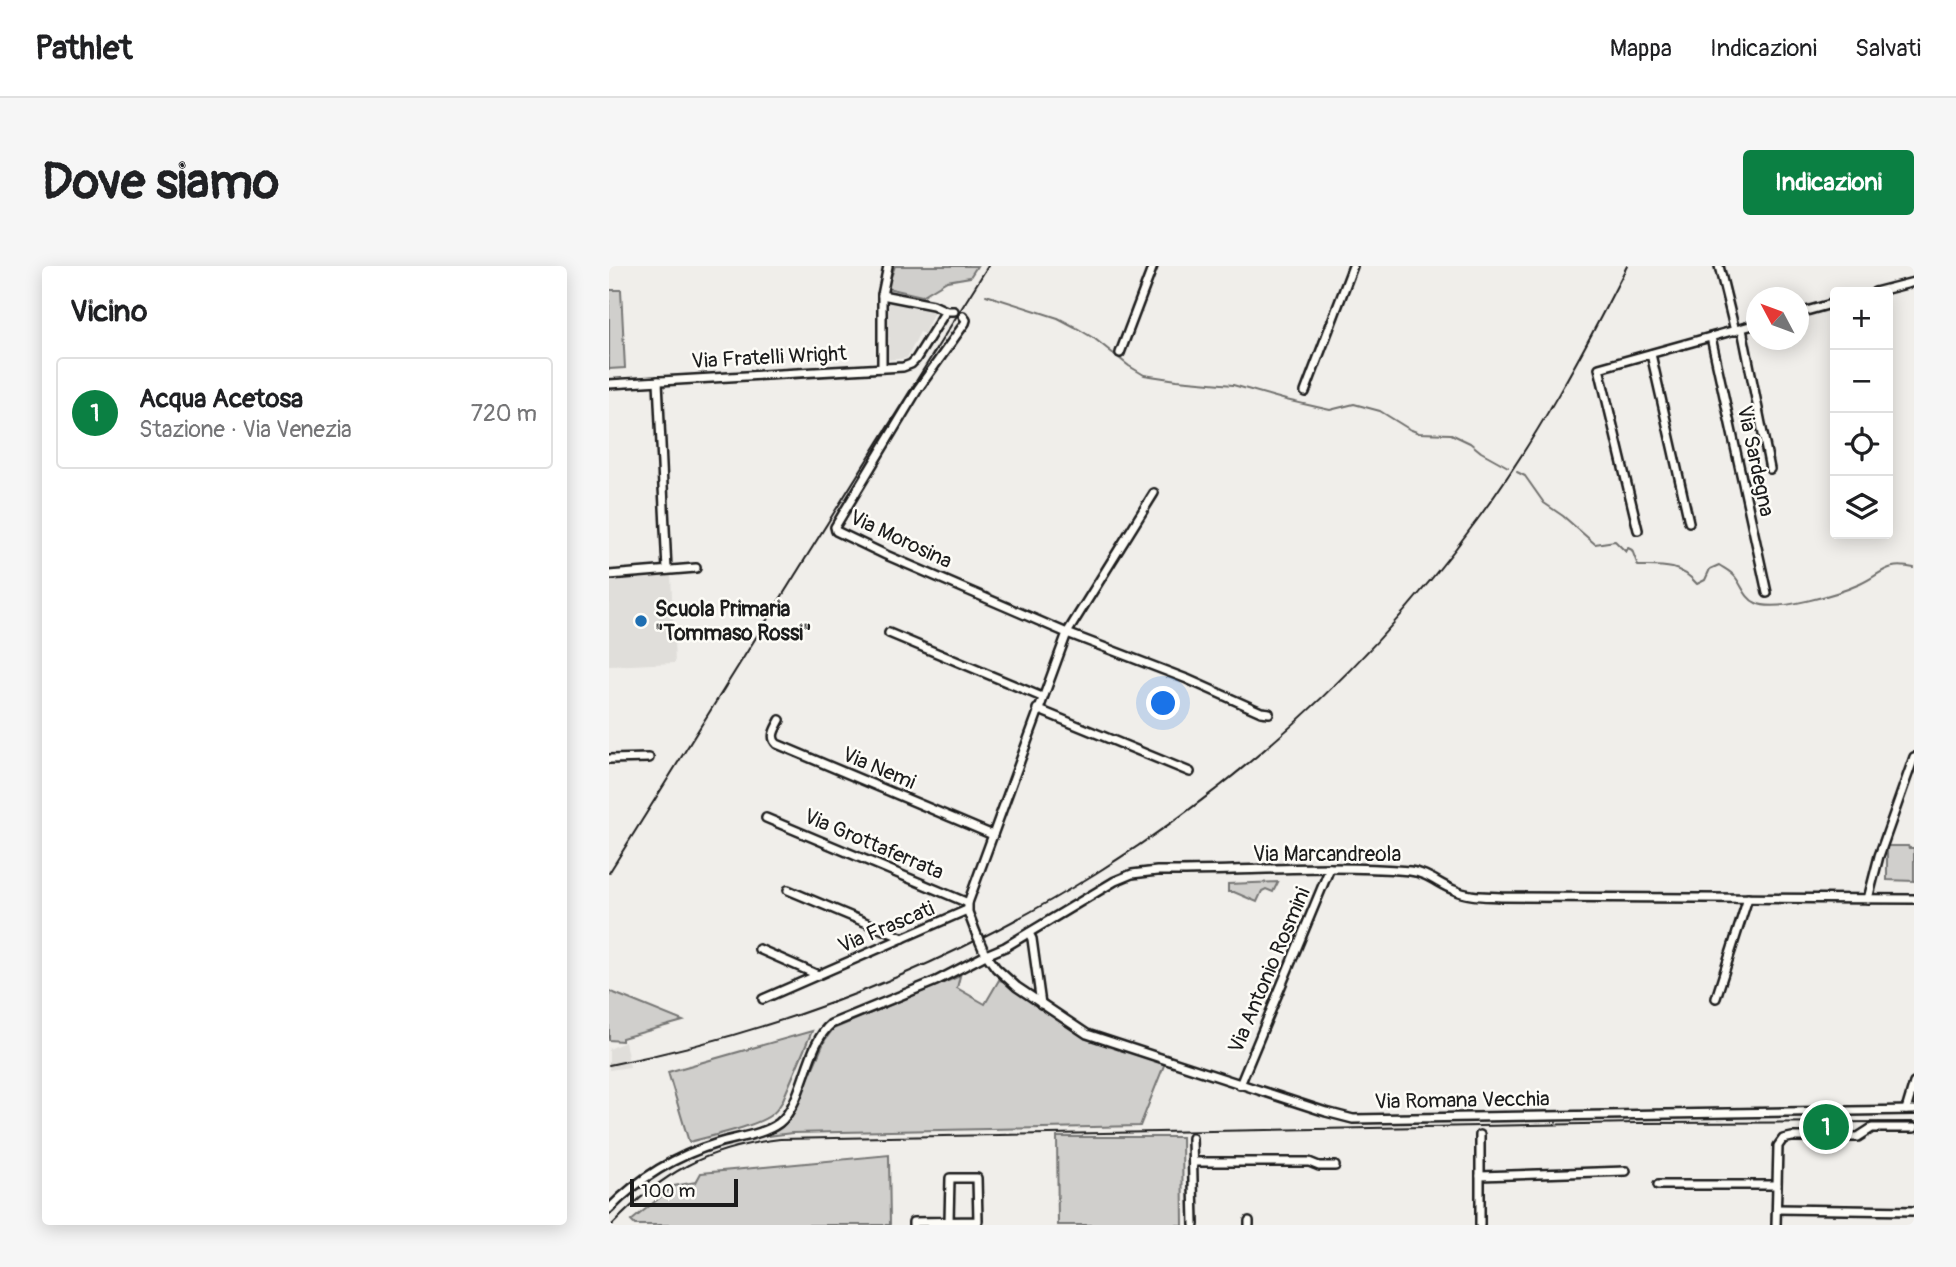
<!DOCTYPE html>
<html lang="it">
<head>
<meta charset="utf-8">
<style>
	:root { --surface:#fff; --page:#f6f6f6; --text:#202124; --muted:#757577; --line:#e0e0e0; --accent:#0b8043 }
	body { margin:0; font-family:Pangolin,sans-serif; background:var(--page); color:var(--text) }
	.controls { position:absolute; right:21px; top:21px; display:grid; overflow:hidden; border-radius:7px; box-shadow:0 4px 18px #0003 }
	.controls button { width:63px; height:63px; display:grid; place-items:center; padding:0; border:0; border-bottom:2px solid var(--line); background:var(--surface); color:var(--text); font:35px sans-serif }
	.compass { position:absolute; left:1137px; top:21px; width:63px; height:63px; border-radius:50%; background:var(--surface); box-shadow:0 4px 18px #0003; rotate:311deg }
	.scale { position:absolute; left:21px; bottom:18px; width:108px; box-sizing:border-box; padding-left:7px; border:4px solid #1c1c1c; border-top:0; font-size:19px; line-height:24px; white-space:nowrap; color:#1c1c1c; -webkit-text-stroke:5px #fdfcf7; paint-order:stroke }
	.you { position:absolute; left:555px; top:438px; width:24px; height:24px; margin:-18px; border:5px solid #fff; border-radius:50%; background:#1a73e8; box-shadow:0 0 0 10px #1a73e833 }
	.badge { display:grid; place-items:center; width:46px; height:46px; border-radius:50%; background:var(--accent); color:#fff; font-size:23px; font-weight:700 }
	.pin { position:absolute; translate:-50% -50%; border:4px solid #fff; box-shadow:0 2px 7px #0006 }
	.list { margin:0; padding:0; list-style:none }
	h2 { display:flex; justify-content:space-between; align-items:center; height:91px; margin:0; padding:0 28px; font-size:30px }
	h2 small { font-size:23px; font-weight:400; color:var(--muted) }
	.list li { display:grid; grid-template-columns:46px 1fr auto; gap:21px; align-items:center; box-sizing:border-box; height:112px; margin:0 14px 14px; padding:0 14px; border:2px solid var(--line); border-radius:7px }
	.list b { display:block; font-size:26px; white-space:nowrap }
	.list p { margin:0; font-size:23px; white-space:nowrap; color:var(--muted) }
	.list em { font-size:23px; font-style:normal; color:var(--muted) }
	.icon { flex:none; width:38px; height:38px; fill:none; stroke:currentColor; stroke-width:2; stroke-linecap:round; stroke-linejoin:round }
	.map { position:relative; flex:none; width:1305px; height:959px; overflow:hidden; border-radius:7px }
	header { display:flex; align-items:center; gap:42px; box-sizing:border-box; height:98px; padding:0 35px; background:var(--surface); border-bottom:2px solid var(--line) }
	header strong { font-size:33px }
	nav { display:flex; gap:38px; margin-inline-start:auto; font-size:24px }
	.intro { display:flex; align-items:center; justify-content:space-between; box-sizing:border-box; height:168px; padding:0 42px }
	h1 { margin:0; font-size:49px }
	.button { padding:18px 32px; border-radius:7px; background:var(--accent); color:#fff; font-size:24px; font-weight:700 }
	main { display:flex; gap:42px; padding:0 42px }
	aside { flex:1; background:var(--surface); border-radius:7px; box-shadow:0 4px 18px #0003 }
	.map>svg:first-child { display:block }
	.built { fill:#e0deda }
	.green { fill:#d0cfcc; stroke:#767674; stroke-width:2 }
	.lines { fill:none; stroke-linecap:round; stroke-linejoin:round }
	.stream { stroke:#706f6d; stroke-width:2 }
	.minor-casing { stroke:#1c1c1c; stroke-width:12 }
	.minor { stroke:#fdfcf7; stroke-width:7 }
	.rail { stroke:#1c1c1c; stroke-width:2 }
	.minor-bridge-casing { stroke:#1c1c1c; stroke-width:12; stroke-linecap:butt }
	.minor-bridge { stroke:#fdfcf7; stroke-width:7 }
	.poi-dot { fill:#1f6fb2; stroke:#fdfcf7; stroke-width:2.5 }
	.labels { text-anchor:middle; stroke-width:5; stroke-linejoin:round; paint-order:stroke }
	.street-label { font-size:21px; fill:#1c1c1c; stroke:#fdfcf7 }
	.poi-label { font-size:21px; font-weight:bold; fill:#1c1c1c; stroke:#fdfcf7; text-anchor:start }
</style>
</head>
<body>
<header>
<strong>Pathlet</strong>
<nav><a>Mappa</a><a>Indicazioni</a><a>Salvati</a></nav>
</header>
<div class="intro"><h1>Dove siamo</h1><a class="button">Indicazioni</a></div>
<main>
<aside>
<h2>Vicino<small></small></h2>
<ul class="list">
<li><span class="badge">1</span><div><b>Acqua Acetosa</b><p>Stazione · Via Venezia</p></div><em>720 m</em></li>
</ul>
</aside>
<div class="map">
<svg width="1305" height="959" viewBox="0 0 1305 959">
	<rect width="100%" height="100%" fill="#f0eeea"/>
	<filter id="ink" filterUnits="userSpaceOnUse"><feTurbulence type="fractalNoise" baseFrequency=".0143" numOctaves="2"/><feDisplacementMap in="SourceGraphic" scale="14" xChannelSelector="R" yChannelSelector="G"/><feConvolveMatrix kernelMatrix="1 2 1 2 8 2 1 2 1" color-interpolation-filters="sRGB"/></filter>
	<g filter="url(#ink)">
		<g class="built">
			<path d="M275,34l51,9 -11,25 -4,-2 -13,26 -20,2 -2,-20 5,-2h-2l-1,-10 -4,-1z"/>
			<path d="M62,309l4,88 -66,3v-88z"/>
			<path d="M16,776l5,25 -21,3v-21z"/>
		</g>
		<g class="green">
			<path d="M286,0h82l-7,11 -23,4 -25,15 -35,-8z"/>
			<path d="M0,24h12l4,78 -16,1z"/>
			<path d="M1278,580h21l1,2h5v33l-27,-1z"/>
			<path d="M669,616l-5,10 -7,-3 -4,2 -5,11 -23,-10h-6v-8z"/>
			<path d="M351,710l-3,12 28,16 14,-24 14,4 74,50 79,26 -26,66 -348,7 -24,3 13,-8 11,-12 33,-76 8,-11z"/>
			<path d="M0,725l74,30 -61,17v3l-13,-1z"/>
			<path d="M203,765l-30,71c-3,5 -6,10 -11,13 -16,12 -61,21 -82,27l-21,-70z"/>
			<path d="M448,871h125l1,88h-125z"/>
			<path d="M280,889l1,70h-255l-4,-4 43,-35 22,-4 5,-9z"/>
		</g>
		<g class="lines">
			<g class="stream">
				<path d="M377,29l72,23 17,9 20,12 34,27 15,9 33,5 56,5 53,15 44,10 24,-6 26,7 29,18 10,4 32,1 19,9 11,9 27,15"/>
				<path d="M908,206l8,4 19,27 19,13 32,28 20,-3 11,11 2,-4 4,2 6,16c24,0 42,-2 59,18l8,-4 5,-11 9,-4c6,4 13,7 17,13 6,8 10,21 20,25 20,10 84,-10 104,-19 24,-11 25,-22 54,-16"/>
			</g>
			<defs>
				<g id="minor">
					<path d="M279,0l-6,29 51,10 13,6h8"/>
					<path d="M1110,0l16,65"/>
					<path d="M1266,26l39,-10"/>
					<path d="M1190,47l36,-10"/>
					<path d="M354,50l3,4 -1,3 -47,66 -83,138 1,4 50,24 181,78 -99,270v9l8,21"/>
					<path d="M1133,63l28,140"/>
					<path d="M1102,71l56,256"/>
					<path d="M511,87l33,-87"/>
					<path d="M1042,88l38,168"/>
					<path d="M273,102v-73"/>
					<path d="M49,115l9,189"/>
					<path d="M0,118l294,-17 8,-3 5,-5 30,-48"/>
					<path d="M696,126l48,-126"/>
					<path d="M545,227l-87,140 120,46 74,33 8,1"/>
					<path d="M1029,264l-39,-162 158,-44"/>
					<path d="M0,309l87,-7"/>
					<path d="M280,367l153,64"/>
					<path d="M428,443l153,63"/>
					<path d="M171,454c-4,8 -11,17 -3,24l216,91"/>
					<path d="M0,493l40,-1"/>
					<path d="M157,552l202,85"/>
					<path d="M179,624l115,48"/>
					<path d="M1259,633l11,-43 35,-99"/>
					<path d="M420,667l3,6 9,65"/>
					<path d="M150,683l59,26"/>
					<path d="M376,687l11,15 21,19 70,47 239,78 27,7 561,-9"/>
					<path d="M1107,732l32,-100"/>
					<path d="M154,733l204,-89"/>
					<path d="M631,819l90,-217"/>
					<path d="M1297,844l8,-27"/>
					<path d="M871,869v90"/>
					<path d="M583,872l2,87"/>
					<path d="M584,896h116l10,4h16"/>
					<path d="M871,910l146,-5"/>
					<path d="M1049,919h119"/>
					<path d="M0,943c31,-32 66,-53 109,-66 19,-6 45,-8 61,-20 25,-20 27,-79 52,-99l105,-43 50,-26 19,-8 110,-66 17,-7 25,-3c84,1 169,-7 253,0 18,2 28,13 44,19 14,7 32,6 47,7l413,2"/>
					<path d="M1168,943l137,2"/>
					<path d="M640,955v4"/>
					<path d="M304,959v-3l65,-1 -1,-43h-27l-1,43"/>
					<path d="M1167,959l2,-79 5,-7 9,-2h66l14,-9h42"/>
				</g>
			</defs>
			<use href="#minor" class="minor-casing"/>
			<use href="#minor" class="minor"/>
			<g class="rail">
				<path d="M0,607l379,-607"/>
				<path d="M0,799c347,-68 662,-261 871,-549 57,-78 103,-163 147,-250"/>
				<path d="M3,959c51,-53 94,-77 168,-86l857,-16 277,-1"/>
			</g>
			<defs>
				<path id="minor-bridge" d="M367,667l7,16"/>
			</defs>
			<use href="#minor-bridge" class="minor-bridge-casing"/>
			<use href="#minor-bridge" class="minor-bridge"/>
		</g>
	</g>
	<circle class="poi-dot" cx="32" cy="355" r="7"/>
	<g class="labels">
		<g class="street-label">
			<text transform="translate(160 91) rotate(-3)" y="7">Via Fratelli Wright</text>
			<text transform="translate(1147 195) rotate(78)" y="7">Via Sardegna</text>
			<text transform="translate(292 273) rotate(25)" y="7">Via Morosina</text>
			<text transform="translate(270 502) rotate(23)" y="7">Via Nemi</text>
			<text transform="translate(265 578) rotate(23)" y="7">Via Grottaferrata</text>
			<text x="718" y="595">Via Marcandreola</text>
			<text transform="translate(277 661) rotate(-23)" y="7">Via Frascati</text>
			<text transform="translate(660 704) rotate(-67)" y="7">Via Antonio Rosmini</text>
			<text transform="translate(853 834) rotate(-1)" y="7">Via Romana Vecchia</text>
		</g>
		<g class="poi-label">
			<text x="46" y="350">Scuola Primaria<tspan x="46" dy="24">"Tommaso Rossi"</tspan></text>
		</g>
	</g>
</svg>
<div class="controls">
<button>+</button>
<button>−</button>
<button><svg class="icon" aria-label="locate" viewBox="0 0 24 24"><circle cx="12" cy="12" r="6"/><path d="M12 2v4M12 18v4M2 12h4M18 12h4"/></svg></button>
<button><svg class="icon" aria-label="layers" viewBox="0 0 24 24"><path d="M12 4l9 5-9 5-9-5zM3 14l9 5 9-5"/></svg></button>
</div>
<svg class="compass" viewBox="-18 -18 36 36"><path d="M0-13l5 13h-10z" fill="#e53935"/><path d="M0 13l5-13h-10z" fill="#757577"/></svg>
<div class="scale">100 m</div>
<div class="you"></div>
<div class="pin badge" style="left:1217px;top:861px">1</div>
</div>
</main>
</body>
</html>
